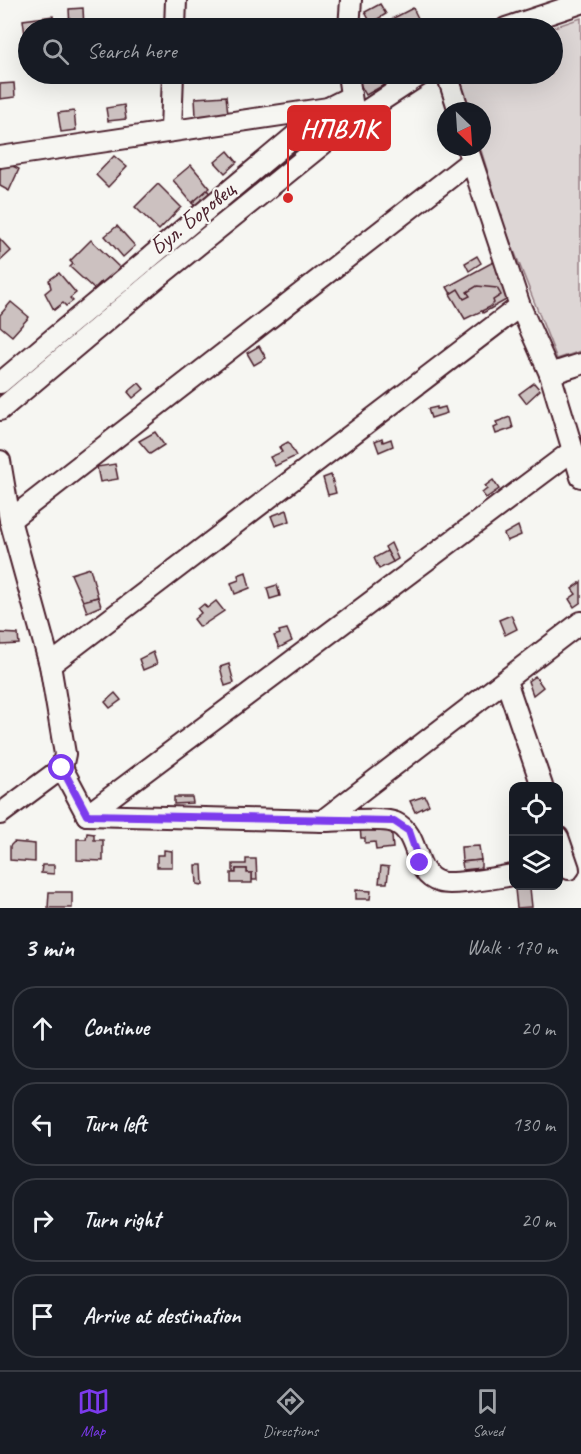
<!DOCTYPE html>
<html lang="en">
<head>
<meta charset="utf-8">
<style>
	:root { --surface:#171b24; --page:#242831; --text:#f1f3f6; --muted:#9ea1a6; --line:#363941; --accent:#7c3aed }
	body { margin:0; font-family:Caveat,sans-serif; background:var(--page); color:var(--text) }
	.controls { position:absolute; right:18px; bottom:18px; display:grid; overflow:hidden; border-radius:12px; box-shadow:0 6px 24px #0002 }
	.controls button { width:54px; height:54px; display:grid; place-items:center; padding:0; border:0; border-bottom:2px solid var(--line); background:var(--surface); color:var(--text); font:30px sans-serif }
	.compass { position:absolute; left:437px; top:102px; width:54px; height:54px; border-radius:50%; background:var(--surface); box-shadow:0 6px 24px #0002; rotate:155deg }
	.stop { position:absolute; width:18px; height:18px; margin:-14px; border:4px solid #7c3aed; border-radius:50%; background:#fff }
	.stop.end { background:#7c3aed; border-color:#fff; box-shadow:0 2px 6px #0008 }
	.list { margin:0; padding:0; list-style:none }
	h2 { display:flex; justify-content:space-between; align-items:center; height:78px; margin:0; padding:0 24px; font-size:26px }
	h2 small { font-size:20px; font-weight:400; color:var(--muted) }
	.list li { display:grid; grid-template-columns:39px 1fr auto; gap:18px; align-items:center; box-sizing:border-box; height:84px; margin:0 12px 12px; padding:0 12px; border:2px solid var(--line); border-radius:24px }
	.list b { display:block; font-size:22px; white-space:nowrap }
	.list em { font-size:20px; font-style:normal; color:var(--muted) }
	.icon { flex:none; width:33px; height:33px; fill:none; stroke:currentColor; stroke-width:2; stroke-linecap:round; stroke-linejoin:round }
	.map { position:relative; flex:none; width:581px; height:908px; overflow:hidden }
	.search { position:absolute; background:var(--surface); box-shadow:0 6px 24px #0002; left:18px; right:18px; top:18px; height:66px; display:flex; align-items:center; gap:15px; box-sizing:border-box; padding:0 21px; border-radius:33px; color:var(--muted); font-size:22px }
	.sheet { height:462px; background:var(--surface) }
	nav { display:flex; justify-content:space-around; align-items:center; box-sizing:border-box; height:84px; border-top:2px solid var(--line); background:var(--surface); font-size:16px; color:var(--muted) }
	nav a { display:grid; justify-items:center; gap:3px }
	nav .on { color:var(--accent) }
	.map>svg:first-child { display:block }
	.green { fill:#ddd6d5; stroke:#947a80; stroke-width:1.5 }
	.building { fill:#ccc1c0; stroke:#4a1f2b; stroke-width:1.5 }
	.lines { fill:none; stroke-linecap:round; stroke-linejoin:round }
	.minor-casing { stroke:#4a1f2b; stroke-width:24 }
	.minor { stroke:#f6f6f2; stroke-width:20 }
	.route { stroke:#7c3aed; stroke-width:8 }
	.labels { text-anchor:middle; stroke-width:4.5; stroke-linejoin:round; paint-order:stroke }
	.street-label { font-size:24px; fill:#4a1f2b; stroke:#f6f6f2 }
	.leader { fill:none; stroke:#d62828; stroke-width:2 }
	.callout-dot { fill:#d62828; stroke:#f6f6f2; stroke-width:2 }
	.callout { fill:#d62828; stroke:#d62828; stroke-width:2 }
	.callout-label { font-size:26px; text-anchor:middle; font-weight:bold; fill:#fff }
</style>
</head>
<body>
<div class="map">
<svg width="581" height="908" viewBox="0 0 581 908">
	<rect width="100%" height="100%" fill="#f6f6f2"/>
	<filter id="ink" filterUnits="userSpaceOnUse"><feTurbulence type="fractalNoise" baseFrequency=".0167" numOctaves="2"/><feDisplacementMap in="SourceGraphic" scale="12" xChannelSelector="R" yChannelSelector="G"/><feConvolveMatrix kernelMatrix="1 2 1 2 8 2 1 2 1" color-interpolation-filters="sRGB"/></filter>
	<g filter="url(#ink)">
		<path class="green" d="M581,18v333l-24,8 -52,-131 -25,-81 2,-36h-13l-12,-37h95l-1,-46z"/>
		<g class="building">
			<path d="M380,4l6,10 -15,9 -6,-11z"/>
			<path d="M83,8l1,20h-14l-1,-19z"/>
			<path d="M413,8l10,20h-41l-2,-3z"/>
			<path d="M53,16l2,12h-27v26l-6,1 -2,-12h6l-3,-23z"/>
			<path d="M362,74h25l4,7 -25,14 -10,-18z"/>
			<path d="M14,83l1,14 -15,2v-15z"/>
			<path d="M226,96l2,18 -32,2 -1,-18z"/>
			<path d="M124,105l2,14 -18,2 -2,-13z"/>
			<path d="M74,111l2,19 -15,2 -3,-19z"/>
			<path d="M228,151l9,11 -12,11 -10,-11z"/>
			<path d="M114,156l13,11 -19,20 -12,-12z"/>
			<path d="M4,162l15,7 -10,22 -9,-5v-16z"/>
			<path d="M191,165l19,23 -18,15 -19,-23z"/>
			<path d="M158,184l23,23 -22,23 -24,-23z"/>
			<path d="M207,190l6,7 -15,12 -6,-6z"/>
			<path d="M117,226l18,20 -12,11 -18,-21z"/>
			<path d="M0,239l11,12 -11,10z"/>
			<path d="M91,240l29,28 -17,17 -2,-3 -7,7 -24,-22 3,-3 -3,-3z"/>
			<path d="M477,256l4,7 -12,8 -4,-8z"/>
			<path d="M495,261l20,34 -32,18 -2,-4 -16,9 -18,-31z"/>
			<path d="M59,273l17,20 -6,5 3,3 -7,5 -3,-3 -9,7 -9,-17 6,-5 -2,-8z"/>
			<path d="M477,286l20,2 4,7 -8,5 1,3 -4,4 -25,12 -15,-25 8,-5 6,10 6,-3 -3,-4z"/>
			<path d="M11,302l18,15 -17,19 -12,-10v-11z"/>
			<path d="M259,346l7,12 -12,7 -7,-12z"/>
			<path d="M139,383l5,6 -11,9 -5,-6z"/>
			<path d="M534,383l6,7 -14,13 -7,-9z"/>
			<path d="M437,407v2l8,-2 2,6 -16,5 -3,-9z"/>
			<path d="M510,417l3,11 -17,6 -2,-6 4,-2 -2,-4z"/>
			<path d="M155,432l9,13 -14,9 -11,-13z"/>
			<path d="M382,438l1,4 8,-3 2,7 -14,6 -4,-11z"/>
			<path d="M288,442l8,14 -21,10 -5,-9 12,-5 -3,-5z"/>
			<path d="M115,464l3,15 -18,3 -3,-15z"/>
			<path d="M331,475l5,18 -8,2 -5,-17z"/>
			<path d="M493,480l6,9 -13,9 -4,-5 5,-4 -2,-3z"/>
			<path d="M287,510l3,11 -15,5 -4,-10z"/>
			<path d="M518,526l3,9 -14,6 -3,-7z"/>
			<path d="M391,543l7,16 -5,3 -8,-15z"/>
			<path d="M387,551l6,11 -14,7 -5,-11z"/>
			<path d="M90,568l8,29 -15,4 -12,-27z"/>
			<path d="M246,572l4,16 -15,6 -4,-11 8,-3 -1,-5z"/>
			<path d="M581,582v20l-7,5 -5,-8 7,-5 -4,-5z"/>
			<path d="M277,585l3,11 -10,3 -3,-11z"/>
			<path d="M98,597l3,9 -14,6 -4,-11z"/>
			<path d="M216,601l8,10 -24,16 -6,-8 7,-6 -3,-4 6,-5 3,4z"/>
			<path d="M511,615l6,14 -12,6 -6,-15z"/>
			<path d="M287,629l5,12 -13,7 -5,-12 6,-2 -1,-3z"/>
			<path d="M0,633l18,1 1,10 -18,1z"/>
			<path d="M153,652l4,12 -14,6 -4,-11z"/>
			<path d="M229,664l5,19 -9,3 -5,-19z"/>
			<path d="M535,676l8,11 -10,8 -5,-14z"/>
			<path d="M115,693l6,7 -11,8 -5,-6z"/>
			<path d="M425,796l4,9 -14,7 -5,-11z"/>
			<path d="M174,797h18l1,6 -19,1z"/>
			<path d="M391,825l2,23 -17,2 -1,-8 -10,1v-5h-4l-1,-11z"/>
			<path d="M87,833l7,1v6h9v21l-26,-1v-21h9z"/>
			<path d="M14,842l21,2v18l-25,-2v-14z"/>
			<path d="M479,846l2,14 -19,2 -1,-15z"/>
			<path d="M164,850l8,1v16h-15v-12h7z"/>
			<path d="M246,859h10l1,21h-5v-7h-5v-4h-11v4h-3v-9h13z"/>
			<path d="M481,860v8l-18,2 -1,-8z"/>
			<path d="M42,865h12v9l-13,-1z"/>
			<path d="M196,865h6l1,20 -6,-1z"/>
			<path d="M381,866l8,1 -2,16h-8z"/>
			<path d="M236,869h11v4h5v10h-21v-10h5z"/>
			<path d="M530,888l2,19 -15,1 -2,-19z"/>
			<path d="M356,890l15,1 -1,8h-14z"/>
			<path d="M49,892h23v16h-24z"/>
		</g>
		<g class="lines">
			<defs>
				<g id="minor">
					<path d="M175,28l1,-28"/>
					<path d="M349,28l2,-28"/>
					<path d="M506,28l75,-25"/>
					<path d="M348,74l5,35"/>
					<path d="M447,74l12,37"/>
					<path d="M171,130l2,-56"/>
					<path d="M467,147l53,159 30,68"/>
					<path d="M0,157l328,-49 22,-11"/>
					<path d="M581,364l-31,10 31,103"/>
					<path d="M0,383l328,-275"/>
					<path d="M0,410l157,-132 198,-160 67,-44"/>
					<path d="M0,461l10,59 40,145 15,89 -3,14 -62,46"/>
					<path d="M10,520l461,-359"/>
					<path d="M50,665l470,-359"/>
					<path d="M506,681l36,105"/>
					<path d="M62,768l25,47"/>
					<path d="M87,815l485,-364"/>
					<path d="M87,815l235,6 259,-199"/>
					<path d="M322,821c15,0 63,-4 74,2 25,12 16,51 44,59 13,4 58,-5 74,-7"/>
					<path d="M558,837l11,32"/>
				</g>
			</defs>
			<use href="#minor" class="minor-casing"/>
			<use href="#minor" class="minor"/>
		</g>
	</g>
	<g class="lines" filter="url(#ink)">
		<path class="route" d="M62,768l25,47 307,6 15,10 11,32"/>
	</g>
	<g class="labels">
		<g class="street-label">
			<text transform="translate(192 218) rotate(-39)" y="8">Бул. Боровец</text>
		</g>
	</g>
	<path class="leader" d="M288 198L288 128"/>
	<circle class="callout-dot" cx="288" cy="198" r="6"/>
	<rect class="callout" x="288" y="106" width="102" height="44" rx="6"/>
	<g class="callout-label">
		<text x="339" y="137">НПВЛК</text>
	</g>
</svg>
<div class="controls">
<button><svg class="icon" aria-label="locate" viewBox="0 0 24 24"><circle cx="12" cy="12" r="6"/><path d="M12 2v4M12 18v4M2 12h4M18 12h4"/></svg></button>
<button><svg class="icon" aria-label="layers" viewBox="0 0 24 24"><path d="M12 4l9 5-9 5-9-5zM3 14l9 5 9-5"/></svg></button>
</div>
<svg class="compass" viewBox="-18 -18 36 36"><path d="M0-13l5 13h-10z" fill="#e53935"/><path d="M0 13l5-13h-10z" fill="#9ea1a6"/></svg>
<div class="stop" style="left:62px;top:768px"></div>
<div class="stop end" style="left:420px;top:863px"></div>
<div class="search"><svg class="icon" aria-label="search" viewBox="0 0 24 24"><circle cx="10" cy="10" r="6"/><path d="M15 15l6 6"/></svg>Search here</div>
</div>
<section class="sheet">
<h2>3 min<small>Walk · 170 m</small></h2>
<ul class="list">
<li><svg class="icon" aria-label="ahead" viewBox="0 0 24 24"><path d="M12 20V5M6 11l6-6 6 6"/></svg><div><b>Continue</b></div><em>20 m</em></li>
<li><svg class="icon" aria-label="left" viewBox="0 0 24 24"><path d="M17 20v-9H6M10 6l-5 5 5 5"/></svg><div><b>Turn left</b></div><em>130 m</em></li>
<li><svg class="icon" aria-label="right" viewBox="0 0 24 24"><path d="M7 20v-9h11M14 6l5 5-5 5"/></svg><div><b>Turn right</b></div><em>20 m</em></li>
<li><svg class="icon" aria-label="arrive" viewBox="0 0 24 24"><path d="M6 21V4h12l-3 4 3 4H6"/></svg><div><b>Arrive at destination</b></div></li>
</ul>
</section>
<nav>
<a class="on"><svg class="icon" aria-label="map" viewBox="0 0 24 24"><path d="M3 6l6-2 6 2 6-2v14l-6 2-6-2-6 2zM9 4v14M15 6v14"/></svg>Map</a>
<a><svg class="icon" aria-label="directions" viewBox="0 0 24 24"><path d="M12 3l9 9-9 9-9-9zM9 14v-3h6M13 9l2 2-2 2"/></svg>Directions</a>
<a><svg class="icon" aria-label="saved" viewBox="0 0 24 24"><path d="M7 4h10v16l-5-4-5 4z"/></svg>Saved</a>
</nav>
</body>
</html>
